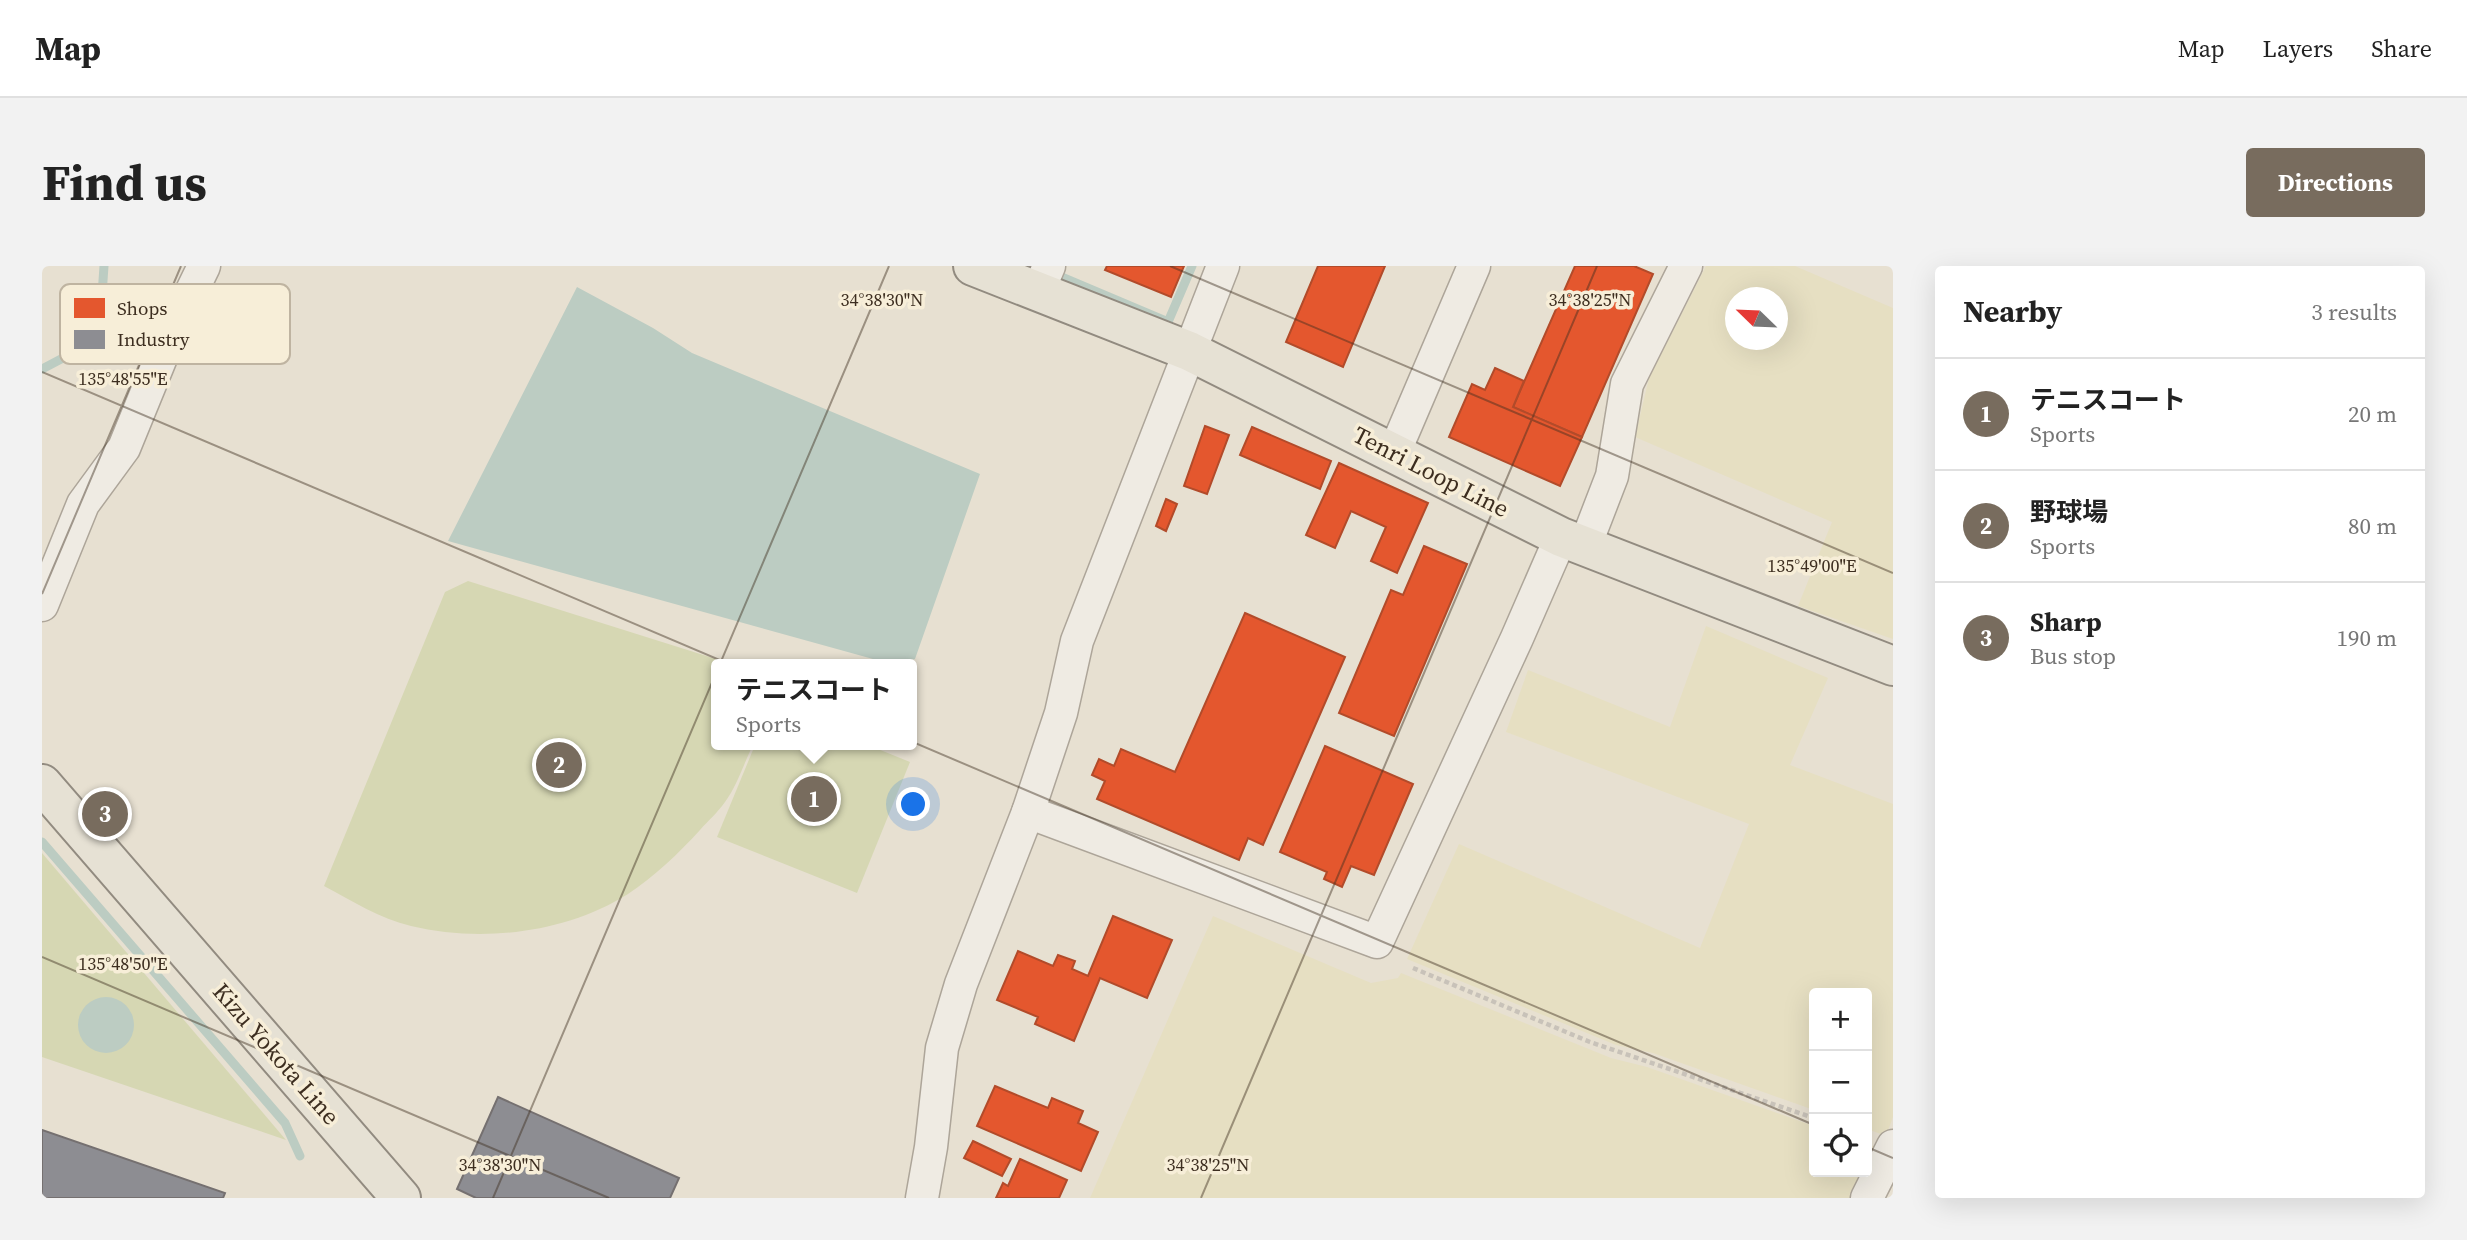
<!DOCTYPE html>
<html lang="en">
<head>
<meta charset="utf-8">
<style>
	:root { --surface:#fff; --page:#f2f2f2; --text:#222; --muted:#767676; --line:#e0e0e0; --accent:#786c5e }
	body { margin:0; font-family:"Source Serif 4","Noto Sans JP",serif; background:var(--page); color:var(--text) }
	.controls { position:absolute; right:21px; bottom:21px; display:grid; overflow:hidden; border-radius:7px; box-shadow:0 7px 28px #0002 }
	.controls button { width:63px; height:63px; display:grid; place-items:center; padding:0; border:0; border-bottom:2px solid var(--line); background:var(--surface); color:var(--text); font:35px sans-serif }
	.compass { position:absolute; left:1683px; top:21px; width:63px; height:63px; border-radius:50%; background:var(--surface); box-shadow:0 7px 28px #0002; rotate:293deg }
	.you { position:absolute; left:872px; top:539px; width:24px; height:24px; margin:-18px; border:5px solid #fff; border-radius:50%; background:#1a73e8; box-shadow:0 0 0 10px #1a73e833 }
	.badge { display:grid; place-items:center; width:46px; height:46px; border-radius:50%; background:var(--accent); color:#fff; font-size:23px; font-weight:700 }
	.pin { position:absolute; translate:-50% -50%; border:4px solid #fff; box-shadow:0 2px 7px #0006 }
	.popup { position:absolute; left:669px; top:393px; width:206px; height:91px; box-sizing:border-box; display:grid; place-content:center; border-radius:7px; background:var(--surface); filter:drop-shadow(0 2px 5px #0005); font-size:23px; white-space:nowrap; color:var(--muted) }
	.popup b { font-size:26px; color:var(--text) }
	.popup::after { content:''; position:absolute; left:50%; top:100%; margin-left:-14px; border:14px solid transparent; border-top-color:var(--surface) }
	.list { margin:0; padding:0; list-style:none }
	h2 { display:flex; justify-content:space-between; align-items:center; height:91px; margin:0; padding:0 28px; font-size:30px }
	h2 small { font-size:23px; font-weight:400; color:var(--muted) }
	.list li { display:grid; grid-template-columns:46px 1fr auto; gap:21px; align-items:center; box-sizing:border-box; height:112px; padding:0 28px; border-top:2px solid var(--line) }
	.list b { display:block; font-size:26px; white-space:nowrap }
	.list p { margin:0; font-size:23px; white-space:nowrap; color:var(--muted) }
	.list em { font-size:23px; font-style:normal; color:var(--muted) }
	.icon { flex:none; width:38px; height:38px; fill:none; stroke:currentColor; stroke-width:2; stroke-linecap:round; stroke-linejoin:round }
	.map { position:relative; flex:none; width:1851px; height:932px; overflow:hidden; border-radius:7px }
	header { display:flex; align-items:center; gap:42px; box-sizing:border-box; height:98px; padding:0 35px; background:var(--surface); border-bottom:2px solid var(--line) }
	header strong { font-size:33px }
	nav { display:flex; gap:38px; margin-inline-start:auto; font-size:24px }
	.intro { display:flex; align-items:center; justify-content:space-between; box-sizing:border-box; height:168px; padding:0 42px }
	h1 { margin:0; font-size:49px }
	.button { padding:18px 32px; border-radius:7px; background:var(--accent); color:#fff; font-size:24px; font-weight:700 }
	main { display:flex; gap:42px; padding:0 42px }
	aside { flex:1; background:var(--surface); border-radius:7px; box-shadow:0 7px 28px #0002 }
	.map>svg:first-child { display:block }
	.farmland { fill:#e6dfc2; fill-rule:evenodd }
	.green { fill:#d6d7b3 }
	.water { fill:#bcccc2 }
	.shops { fill:#e4572e; stroke:#b24b2a; stroke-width:2 }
	.industry { fill:#8d8d92; stroke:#757070; stroke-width:2 }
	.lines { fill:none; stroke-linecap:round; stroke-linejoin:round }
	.stream { stroke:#bcccc2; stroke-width:9 }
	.minor-casing { stroke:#ada599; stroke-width:35 }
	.major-casing { stroke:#928b80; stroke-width:42 }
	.path { stroke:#c8c2b9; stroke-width:4.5; stroke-dasharray:5 3.5; stroke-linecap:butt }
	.minor { stroke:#efebe3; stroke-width:32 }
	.major { stroke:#e6e1d4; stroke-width:38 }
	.ticks { fill:none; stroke:#3d2e20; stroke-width:2; stroke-opacity:0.45 }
	.labels { text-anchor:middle; stroke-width:7; stroke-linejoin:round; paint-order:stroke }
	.street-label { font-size:24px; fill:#3d2e20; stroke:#f7eed8 }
	.key { fill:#f7eed8; stroke:#bfb4a1; stroke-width:2 }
	.key-label { font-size:19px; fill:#3d2e20 }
	.ticks-label { font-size:18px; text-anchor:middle; fill:#3d2e20; stroke:#f7eed8; stroke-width:7; stroke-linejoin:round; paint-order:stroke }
</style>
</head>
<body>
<header>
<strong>Map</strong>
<nav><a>Map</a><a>Layers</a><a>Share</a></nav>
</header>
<div class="intro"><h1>Find us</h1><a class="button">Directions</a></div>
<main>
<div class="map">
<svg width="1851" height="932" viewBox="0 0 1851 932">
	<rect width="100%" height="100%" fill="#e7e0d1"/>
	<g class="farmland">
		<path d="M1664,0h89l98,42v331l-95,-33 34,-84 -197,-85 14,-59zM1694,32h42v42h-42z"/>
		<path d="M1664,360l122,52 -38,87 103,39v313l-7,19 -19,-7v-136h-53v117l-161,-57 -37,-8 -209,-86 52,-115 241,104 49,-124 -243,-92 22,-62 142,57z"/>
		<path d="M1171,650l158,67 27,-5 3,-5 210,85 36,9 167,59v46h53v-28l13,5 -24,49h-766z"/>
	</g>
	<g class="green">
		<path d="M426,315l264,83h-16v81h37c-9,18 -16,41 -28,57 -7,10 -17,19 -25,28 -21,23 -46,47 -72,64 -62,39 -146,49 -217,32 -31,-7 -60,-26 -87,-40l121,-294z"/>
		<path d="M713,479h113l42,17 -53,131 -140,-56z"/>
		<path d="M0,587l244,287 -244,-83z"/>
	</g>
	<g class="water">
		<path d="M535,21l76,41 39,25 288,121 -65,185 -24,5 -443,-123z"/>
		<circle cx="64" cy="759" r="28"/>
	</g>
	<g class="shops">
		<path d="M1065,0h77l-13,31 -66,-27z"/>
		<path d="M1276,0h67l-42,101 -57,-25z"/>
		<path d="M1533,0h59l19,8 -71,163 -69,-30z"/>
		<path d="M1453,102l29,13 -11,26 69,30 -22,49 -111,-49 23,-53 13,6z"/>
		<path d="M1163,160l24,9 -22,59 -23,-8z"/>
		<path d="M1210,161l79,34 -11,28 -80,-34z"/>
		<path d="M1297,197l89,40 -31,70 -26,-12 15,-34 -35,-16 -16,37 -29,-13z"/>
		<path d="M1124,233l11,5 -11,27 -10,-5z"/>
		<path d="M1382,280l43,18 -73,172 -55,-23 52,-123 12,5z"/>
		<path d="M1203,347l100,44 -82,188 -15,-7 -9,22 -142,-61 8,-18 -13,-6 7,-16 15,7 7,-17 54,23z"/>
		<path d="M1283,480l88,38 -39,91 -23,-9 -9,21 -18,-8 3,-7 -47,-20z"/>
		<path d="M1071,650l59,24 -25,58 -47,-20 -26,63 -39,-17 3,-7 -41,-17 21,-49 35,15 5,-11 17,6 -3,8 16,7z"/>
		<path d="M953,820l53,22 4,-10 31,13 -5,12 20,9 -17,39 -104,-45z"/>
		<path d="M931,875l38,18 -9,17 -38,-18z"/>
		<path d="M978,893l47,21 -8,18h-63l7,-15 5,3z"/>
	</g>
	<g class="industry">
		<path d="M456,831l181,81 -9,20h-194l-19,-9z"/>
		<path d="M0,864l183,63 -2,5h-181z"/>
	</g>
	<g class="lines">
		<g class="stream">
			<path d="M1010,7l116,49 24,-56"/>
			<path d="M0,103l57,-30 5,-73"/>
			<path d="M0,576l243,281 15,33"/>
		</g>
		<defs>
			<g id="minor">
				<path d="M996,26l11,-26"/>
				<path d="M1352,187l80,-187"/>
				<path d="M1543,280l27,-70 15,-92 59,-118"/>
				<path d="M0,339l41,-101 41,-56 45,-110 35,-72"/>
				<path d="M986,546l349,130 140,-304 44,-101"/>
				<path d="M880,932l9,-51 11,-99 19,-64 67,-172 33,-99 16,-72 146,-375"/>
				<path d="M1825,932l26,-52"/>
			</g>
			<g id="major">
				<path d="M931,0l216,85 372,186 332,129"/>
				<path d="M0,518l359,414"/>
			</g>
		</defs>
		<use href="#minor" class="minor-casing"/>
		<use href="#major" class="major-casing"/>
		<path class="path" d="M1371,702l177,74 224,76"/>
		<use href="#minor" class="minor"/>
		<use href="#major" class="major"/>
	</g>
	<path class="ticks" d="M1128,0l723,307M0,106l1772,753M0,328l139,-328M0,691l567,241M1825,881l26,11M451,932l396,-932M1159,932l396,-932"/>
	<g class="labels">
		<g class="street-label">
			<text transform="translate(1389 206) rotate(27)" y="8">Tenri Loop Line</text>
			<text transform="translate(234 788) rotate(49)" y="8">Kizu Yokota Line</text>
		</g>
	</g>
	<rect x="18" y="18" width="230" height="80" rx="10" class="key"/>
	<rect x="32" y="32" width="31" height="20" fill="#e4572e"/>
	<rect x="32" y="64" width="31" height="19" fill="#8d8d92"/>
	<g class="key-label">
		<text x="75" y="49">Shops</text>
		<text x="75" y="80">Industry</text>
	</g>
	<g class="ticks-label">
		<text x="1548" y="40">34°38'25"N</text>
		<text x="840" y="40">34°38'30"N</text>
		<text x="81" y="119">135°48'55"E</text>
		<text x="1770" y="306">135°49'00"E</text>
		<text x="81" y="704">135°48'50"E</text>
		<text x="458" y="905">34°38'30"N</text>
		<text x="1166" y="905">34°38'25"N</text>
	</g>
</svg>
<div class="controls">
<button>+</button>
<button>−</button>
<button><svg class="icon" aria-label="locate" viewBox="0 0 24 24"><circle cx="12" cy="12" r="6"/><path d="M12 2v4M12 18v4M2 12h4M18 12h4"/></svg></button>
</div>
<svg class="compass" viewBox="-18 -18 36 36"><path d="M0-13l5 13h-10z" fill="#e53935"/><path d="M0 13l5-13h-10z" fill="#767676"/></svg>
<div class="you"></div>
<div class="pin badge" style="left:772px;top:533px">1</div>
<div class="popup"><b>テニスコート</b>Sports</div>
<div class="pin badge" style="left:517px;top:499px">2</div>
<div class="pin badge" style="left:63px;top:548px">3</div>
</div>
<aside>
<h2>Nearby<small>3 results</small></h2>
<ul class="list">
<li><span class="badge">1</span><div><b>テニスコート</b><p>Sports</p></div><em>20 m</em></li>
<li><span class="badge">2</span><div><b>野球場</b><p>Sports</p></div><em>80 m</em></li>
<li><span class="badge">3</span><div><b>Sharp</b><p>Bus stop</p></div><em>190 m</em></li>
</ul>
</aside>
</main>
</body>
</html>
